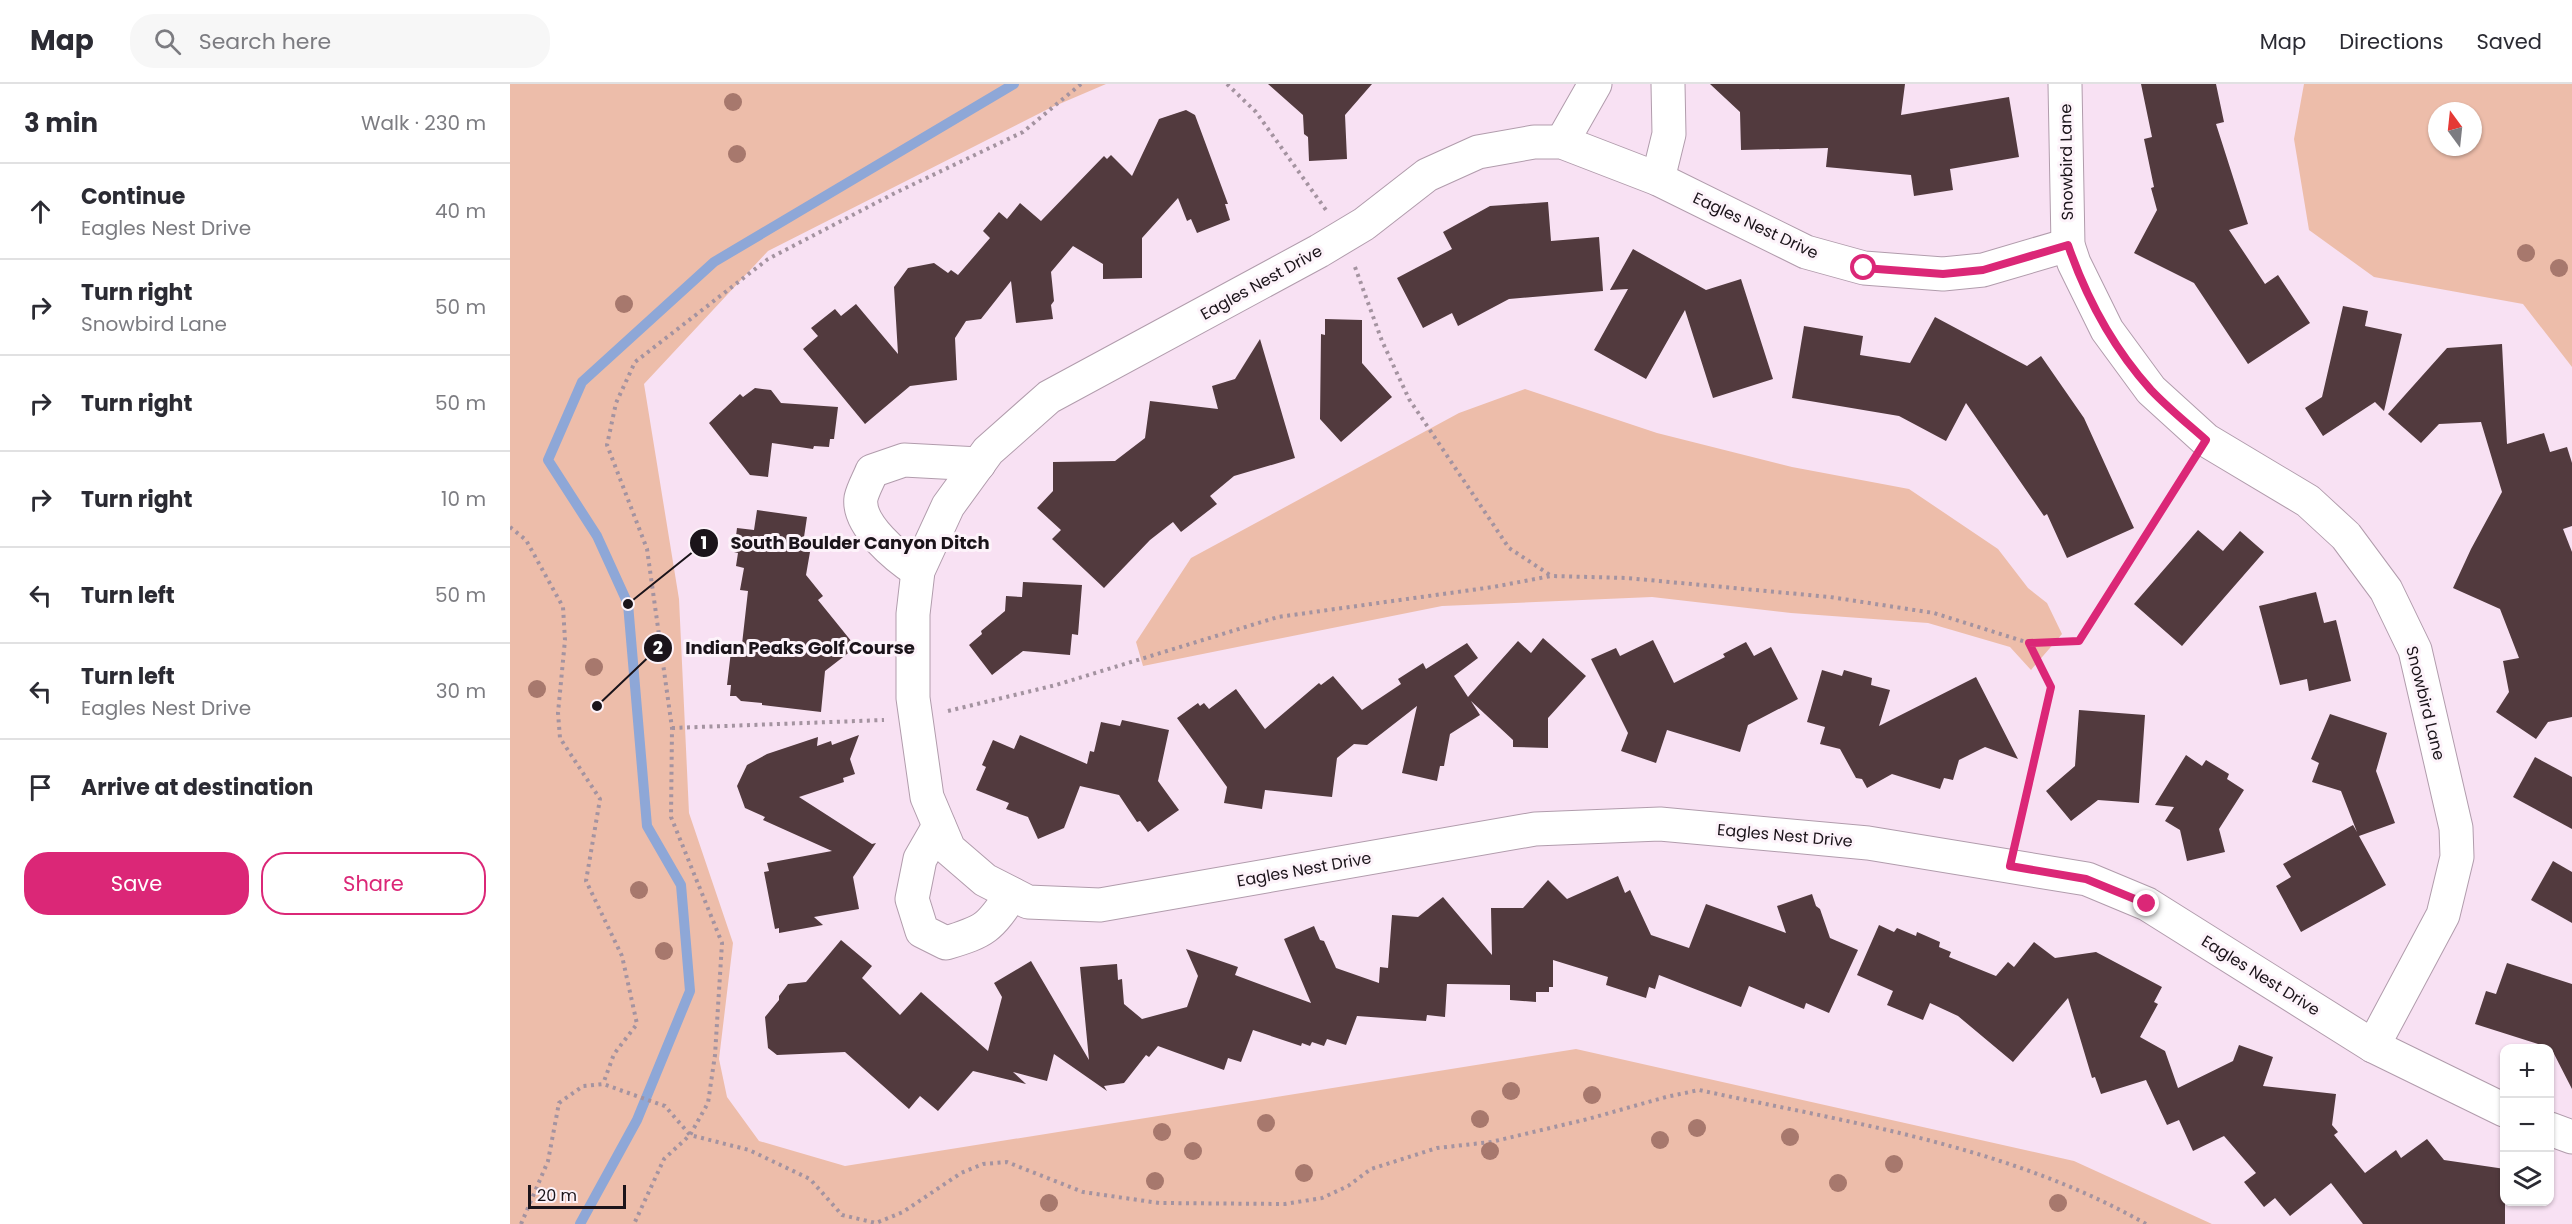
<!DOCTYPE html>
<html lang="en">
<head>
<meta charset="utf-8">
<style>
	:root { --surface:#fff; --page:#f7f7f7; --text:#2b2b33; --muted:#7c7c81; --line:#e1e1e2; --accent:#db2777 }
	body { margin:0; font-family:Poppins,sans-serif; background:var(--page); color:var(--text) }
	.controls { position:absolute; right:18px; bottom:18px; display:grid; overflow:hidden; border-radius:12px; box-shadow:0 2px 4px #0004 }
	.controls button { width:54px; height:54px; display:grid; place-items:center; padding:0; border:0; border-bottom:2px solid var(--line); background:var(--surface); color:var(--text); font:30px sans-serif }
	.compass { position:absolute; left:1918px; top:18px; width:54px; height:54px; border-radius:50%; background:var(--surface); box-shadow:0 2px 4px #0004; rotate:345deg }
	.scale { position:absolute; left:18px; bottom:15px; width:98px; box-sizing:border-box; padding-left:6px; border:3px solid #1b141a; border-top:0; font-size:16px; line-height:21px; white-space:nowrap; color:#1b141a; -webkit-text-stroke:4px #fdf3fa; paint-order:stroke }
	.stop { position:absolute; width:18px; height:18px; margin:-14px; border:4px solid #db2777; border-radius:50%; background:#fff }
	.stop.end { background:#db2777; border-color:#fff; box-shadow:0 2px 6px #0008 }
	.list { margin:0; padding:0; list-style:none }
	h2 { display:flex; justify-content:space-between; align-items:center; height:78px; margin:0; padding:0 24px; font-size:26px }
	h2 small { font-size:20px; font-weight:400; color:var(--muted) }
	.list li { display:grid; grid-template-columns:39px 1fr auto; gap:18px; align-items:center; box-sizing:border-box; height:96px; padding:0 24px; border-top:2px solid var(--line) }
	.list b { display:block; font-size:22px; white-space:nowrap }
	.list p { margin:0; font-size:20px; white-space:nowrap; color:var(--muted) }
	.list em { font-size:20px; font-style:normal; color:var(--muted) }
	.actions { display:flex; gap:12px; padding:18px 24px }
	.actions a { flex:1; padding:14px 0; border:2px solid var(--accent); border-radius:24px; text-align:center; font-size:21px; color:var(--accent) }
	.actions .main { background:var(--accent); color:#fff }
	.icon { flex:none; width:33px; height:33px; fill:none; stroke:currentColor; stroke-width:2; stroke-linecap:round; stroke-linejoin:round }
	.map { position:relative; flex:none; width:2062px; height:1140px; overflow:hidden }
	header { display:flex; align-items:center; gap:36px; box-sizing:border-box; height:84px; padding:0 30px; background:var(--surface); border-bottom:2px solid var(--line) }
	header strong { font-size:28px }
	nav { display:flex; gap:33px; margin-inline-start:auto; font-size:21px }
	.search { width:420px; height:54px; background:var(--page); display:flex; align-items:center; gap:15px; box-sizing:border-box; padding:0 21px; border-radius:24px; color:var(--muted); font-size:22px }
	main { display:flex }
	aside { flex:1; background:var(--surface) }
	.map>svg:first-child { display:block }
	.green { fill:#edbdaa; fill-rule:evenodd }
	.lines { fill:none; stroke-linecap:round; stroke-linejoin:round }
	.stream { stroke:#8ea7d7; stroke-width:10 }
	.building { fill:#523a3e }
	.minor-casing { stroke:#b19cac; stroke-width:35 }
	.path { stroke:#a493a0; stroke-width:4; stroke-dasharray:3 4.5; stroke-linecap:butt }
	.minor { stroke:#fff; stroke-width:33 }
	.tree { fill:#a7786d }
	.route { stroke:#db2777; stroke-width:8 }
	.labels { text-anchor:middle; stroke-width:6; stroke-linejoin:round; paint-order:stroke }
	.street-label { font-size:16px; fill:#1b141a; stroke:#fdf3fa }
	.leader { fill:none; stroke:#1b141a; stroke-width:2 }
	.callout-dot { fill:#1b141a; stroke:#fdf3fa; stroke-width:2 }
	.mark-label { font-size:18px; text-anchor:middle; font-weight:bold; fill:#fff }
	.callout-label { font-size:18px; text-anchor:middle; font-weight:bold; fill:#1b141a; stroke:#fdf3fa; stroke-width:6; stroke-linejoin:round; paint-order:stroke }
</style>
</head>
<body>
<header>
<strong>Map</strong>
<div class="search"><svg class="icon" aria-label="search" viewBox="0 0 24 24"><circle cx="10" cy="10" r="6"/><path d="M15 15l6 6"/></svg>Search here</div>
<nav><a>Map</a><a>Directions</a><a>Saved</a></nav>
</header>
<main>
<aside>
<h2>3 min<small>Walk · 230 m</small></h2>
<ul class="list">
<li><svg class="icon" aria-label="ahead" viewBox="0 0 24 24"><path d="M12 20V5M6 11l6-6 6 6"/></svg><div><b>Continue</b><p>Eagles Nest Drive</p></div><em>40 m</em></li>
<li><svg class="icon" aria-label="right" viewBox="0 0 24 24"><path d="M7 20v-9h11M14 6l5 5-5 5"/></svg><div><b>Turn right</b><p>Snowbird Lane</p></div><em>50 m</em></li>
<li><svg class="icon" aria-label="right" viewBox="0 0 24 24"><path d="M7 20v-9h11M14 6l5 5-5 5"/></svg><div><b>Turn right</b></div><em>50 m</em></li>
<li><svg class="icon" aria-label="right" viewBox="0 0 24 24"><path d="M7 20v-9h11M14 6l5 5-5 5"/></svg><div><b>Turn right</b></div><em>10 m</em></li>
<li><svg class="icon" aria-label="left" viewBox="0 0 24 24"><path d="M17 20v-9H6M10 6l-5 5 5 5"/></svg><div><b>Turn left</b></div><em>50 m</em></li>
<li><svg class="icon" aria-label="left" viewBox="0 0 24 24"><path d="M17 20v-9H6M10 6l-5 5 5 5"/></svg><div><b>Turn left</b><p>Eagles Nest Drive</p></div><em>30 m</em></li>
<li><svg class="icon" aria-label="arrive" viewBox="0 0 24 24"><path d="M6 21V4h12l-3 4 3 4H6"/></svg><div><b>Arrive at destination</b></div></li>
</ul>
<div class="actions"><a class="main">Save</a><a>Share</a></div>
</aside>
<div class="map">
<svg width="2062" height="1140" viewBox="0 0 2062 1140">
	<rect width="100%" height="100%" fill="#f8e1f3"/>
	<g class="green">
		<path d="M0,0h596l-56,24 -282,143 -124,133 35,215 10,214 44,130 -14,116 8,38 32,44 86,25 731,-117 498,112 138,63h-1702z"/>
		<path d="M1794,0h268v283l-49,-63 -149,-27 -65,-47 -15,-91zM1927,27h36v36h-36z"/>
		<path d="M1015,305l132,44 135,34 117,22 89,60 30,39 19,15 15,31 -31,36 -21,-23 -82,-24 -137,-10 -139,-16 -210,9 -299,60 -7,-24 55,-84 268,-145z"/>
	</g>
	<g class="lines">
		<path class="stream" d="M70,1140l57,-104 53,-129 -9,-106 -34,-59 -19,-222 -31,-68 -49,-76 34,-78 132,-120 300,-178"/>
	</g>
	<g class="building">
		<path d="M758,0h104l-27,31 2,44 -38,2 -1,-24 -4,-3 -1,-19z"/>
		<path d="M1200,0h195l-4,31 108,-18 10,60 -69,12 3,21 -39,6 -3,-21 -85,-8 2,-19 -87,2 -1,-38z"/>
		<path d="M1631,0h75l8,38 -8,2 32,100 -19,6 36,54 13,-9 32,48 -62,41 -54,-81 -60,-30 23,-43 -6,-22 3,-1 -10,-48 8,-2z"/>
		<path d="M676,26l9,5 33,89h-3l5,16 -33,13 -6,-14 -4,2 -9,-23 -36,40v40l-39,1v-15l-30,-18 -22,26 3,29 -3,4 2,14 -37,4 -5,-42 -30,38 -15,2 -11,17 2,42 -47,6 -45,38 -62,-75 15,-13 -7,-8 24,-19 6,7 15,-12 42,50 -4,-67 14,-19 26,-5 14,10 3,-3 7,5 32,-37 -7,-7 16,-19 8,7 13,-16 21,18 63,-65 3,3 4,-4 21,21 27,-57z"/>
		<path d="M1038,118l3,39 48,-4 4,54 -94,8 -51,27 -6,-13 -29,15 -26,-50 55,-29 -9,-17 47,-26z"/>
		<path d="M1123,165l73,41 35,-11 32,100 -60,19 -28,-88 -39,69 -52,-29 34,-61 -18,1z"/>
		<path d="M1833,222l25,5 -3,15 37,8 -18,77 -9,-9 -52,34 -18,-28 17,-11z"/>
		<path d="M1425,233l92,49 14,-10 43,62 50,110 -67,30 -20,-44 -3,2 -78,-113 -20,38 -47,-25 -107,-18 12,-72 59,10 -3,19 50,8z"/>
		<path d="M815,235l37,1v43l30,34 -51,45 -21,-23 1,-85 4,1z"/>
		<path d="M750,255l35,119 -61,18 -24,20 7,8 -36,28 -8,-10 -23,18 -46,48 -52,-49 9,-9 -24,-22 16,-17v-29l62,-1 30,-23 5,-37 68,8 -6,-23 23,-7z"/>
		<path d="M1992,260l5,100 37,-11 6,19 17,-5 5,16v63l-9,3 9,23v165l-24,5 -12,17 -40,-27 13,-20 -6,-31 16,-3 -19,-49 -47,-21 18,-39 31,-57 -21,-70 -42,2 -18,19 -33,-29 59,-66z"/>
		<path d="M245,304l16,2 10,13 57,4 -4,32h-4l-1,8 -15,-1 -1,3 -41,-6 -4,34 -18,-2 -41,-52 31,-29 3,3z"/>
		<path d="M247,426l50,7 -3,20 5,1 -2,14h3l-4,23 17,21 -5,4 38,47 -31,24 -4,41 -59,-7v-2l-21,-2 -5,-5h-6l1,-11h-4l5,-42 10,1 6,-53 -8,-1 4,-22 -8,-2 2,-13 -4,-1 3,-24 17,2z"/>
		<path d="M1688,446l25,21 17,-20 24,21 -82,94 -48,-42z"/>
		<path d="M513,498l59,3 -4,50 -6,-1 -2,21 -47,-4 -31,24 -23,-30 13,-11 -1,-3 24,-20 1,-15 16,1z"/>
		<path d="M1806,508l8,31 12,-3 15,61 -42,10 -2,-12 -27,6 -21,-79z"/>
		<path d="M1033,554l43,38 -38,42v30l-35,-1v-7l-42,-39 9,14 -30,19 -6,32h-4l-3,15 -35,-8 15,-67 -50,39 -13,-1 -17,14 -5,39 -67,-7 -3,19 -38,-6 3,-16 -50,-69 21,-15 2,3 4,-3 5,6 27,-20 29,40 54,-46 2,2 12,-9 29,34 39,-26 -3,-5 25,-16 3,6 41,-26 11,15 -24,18 14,21 50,-56 13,12z"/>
		<path d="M1143,556l21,43 51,-26 -2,-3 23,-12 8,14 17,-9 27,52 -50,26 -8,27 -73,-22 -11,33 -35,-12 7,-18 -37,-74 25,-11 4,8z"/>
		<path d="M1312,586l20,6 2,-6 28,8 -1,7 19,5 -11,36 97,-49 42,82 -33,-12 -26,13 -6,20 -9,-2 -4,11 -48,-15 -25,14 -5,-9 -6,-1 -16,-29 -20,-5 5,-17 -18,-5z"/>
		<path d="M1569,626l66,5 -6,88 -41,-3 -27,21 -25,-30 29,-25z"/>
		<path d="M1820,630l57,19 -11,38 19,52 -36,13 27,49 -85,47 -25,-46 15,-9 -8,-13 70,-39 4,7 -16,-41 -29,-9 7,-19 -8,-4z"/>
		<path d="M612,636l47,10 -11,51 21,29 -31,22 -8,-11 -3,1 -18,-27 -39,-9 -16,42 -26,11 -10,-22 -22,-8 3,-6 -33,-13 10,-23 -4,-2 11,-25 21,9 6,-14 67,29 3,-13 4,1 7,-30 19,4z"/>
		<path d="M349,651l-9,24 5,15 -12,4 1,4 -45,15 73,47 4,-1 -23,34 6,32 -45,8 9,8 -44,8v-5l-4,1 -11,-57 5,-1 -2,-8 65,-12 -69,-31 2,-3 -20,-9 -8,-22 10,-21 20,-11 51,-17 -1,9 14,-5 1,4z"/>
		<path d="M1676,671l16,11 4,-6 23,14 -2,5 17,11 -25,39 6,23 -38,9 -7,-31 -15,-9 9,-14 -19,-2z"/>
		<path d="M2025,673l37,20v52l-59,-32z"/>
		<path d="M2043,777l19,11v51l-41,-23z"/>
		<path d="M1108,792l7,17 5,-3 21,45 38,13 17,-44 80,29 -9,-27 35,-12 4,12 4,3 10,29 28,12 -29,63 -23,-10 -2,6 -55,-23 -8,21 -82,-32 -4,14 -6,-2 -3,11 -40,-13 2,-8 -55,-17v27h-4v5h-13v10l-26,-2v-15l-63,-1 -2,33 -18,-2 -1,6 -69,-5 -11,29 -19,-6 -3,7 -12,-4 -2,4 -8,-3 -1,3 -48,-16 -12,32 -13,-4 -4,12 -66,-24 -9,11 -3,-2 -22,28 -20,3 3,5 -53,-37 -7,27 -34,-9 13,12 -53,-13 -35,40 -18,-15 -11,13 -64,-57 -68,3 -9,-7 -3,-31 14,-17v-4l9,-12 18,-2 35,-42 31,26 -10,12 38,37 21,-23 67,59 14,-54 -8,-14 37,-22 58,99 -9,-93 37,-3 1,16 4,-1 2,25 18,15 45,-12 11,-31 -12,-27 52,18 -3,8 76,28 -27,-64 30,-13 6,14 4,1 12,27 43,15 1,-16 8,1 4,-53 26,2 25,-20 49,58 -1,-47h32l25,-28 19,19z"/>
		<path d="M1369,841l15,7 3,-4 19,8 1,-4 23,10 -1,5 12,5 -2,5 47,19 12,-14 6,5 20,-25 21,16 41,-6 66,35 -8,15 4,2 -18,33 25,14 13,37 55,-27 6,-16 34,12 -10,29 73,8 -4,31 6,7 -4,3 31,38 31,-23 5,8 26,-19 17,21 61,9v55h-142l-32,-41 -41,33 -15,-18 -11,9 -20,-25 12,-9 -32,-37 -31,15 -14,-31 -12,5 -21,-45 -45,14 -6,-17 -3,1 -24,-80 -55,64 -55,-46 -28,-13 -7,17 -36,-15 6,-14 -36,-16z"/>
		<path d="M1997,879l65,21v105l-21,-41 -76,-24 11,-33 10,3z"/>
	</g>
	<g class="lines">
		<defs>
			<g id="minor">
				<path d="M1555,0l3,161 6,18 33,67 44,60 55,50 102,61 38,35 40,54 29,60 41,178 1,29 -14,58 -70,131"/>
				<path d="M1052,58l33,-58"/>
				<path d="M1148,95l11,-45 -1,-50"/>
				<path d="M1558,161l-85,25 -40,4 -79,-6 -58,-16 -148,-73 -96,-37h-28l-56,10 -51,23 -63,49 -45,27 -270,146 -61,54 -40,55 -30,65 -5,43v84l14,99 22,52 36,31 43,22 72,3 435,-76 125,-5 208,19 219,36 60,25 226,142 131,64"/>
				<path d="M408,487c-20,-13 -61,-46 -57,-73 2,-9 8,-19 11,-27l32,-11 75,4"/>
				<path d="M429,742l-19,33 -8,40 10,32 24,12c40,-12 43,-15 66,-49"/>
				<path d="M2040,1045l22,8"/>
			</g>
		</defs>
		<use href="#minor" class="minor-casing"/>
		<g class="path">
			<path d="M571,0l-58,48 -128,61 -127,66 -133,103 -19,41 -9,42 40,104 25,179 -1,89 51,126 -7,112 -7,48 -18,32 59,15 61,29 32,36 34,8 27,-11 58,-39 22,-9 24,-2 76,30 76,11 126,1 37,-6 26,-12 23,-17 66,-21 54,-6 97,-23 78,-22 33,-7c152,33 310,56 447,134"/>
			<path d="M717,0l29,28 70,98"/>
			<path d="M845,183l27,74 27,58 100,149 41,27"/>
			<path d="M0,443l16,13 37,67 2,33 -7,73 2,25 40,61 -14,82 36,75 15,68 -23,30 -11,30"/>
			<path d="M438,627l108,-26 222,-68 215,-30 58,-11 76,2 203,19 104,16 95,30"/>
			<path d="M162,644l212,-8"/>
			<path d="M1507,752l34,-149 -22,-44 50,-2 111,-175"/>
			<path d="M11,1140l27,-63 11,-58 24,-17 20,-2 62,22 25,29 -26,24 -30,65"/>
		</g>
		<use href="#minor" class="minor"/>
	</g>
	<g class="tree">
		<circle cx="223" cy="18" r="9"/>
		<circle cx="227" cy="70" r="9"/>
		<circle cx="2016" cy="169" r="9"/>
		<circle cx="2049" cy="184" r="9"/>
		<circle cx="114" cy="220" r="9"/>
		<circle cx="84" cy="583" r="9"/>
		<circle cx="27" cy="605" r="9"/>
		<circle cx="129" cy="806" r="9"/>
		<circle cx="154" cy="867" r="9"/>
		<circle cx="1001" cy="1007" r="9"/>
		<circle cx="1082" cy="1011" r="9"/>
		<circle cx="970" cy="1035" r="9"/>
		<circle cx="756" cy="1039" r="9"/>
		<circle cx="1187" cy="1044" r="9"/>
		<circle cx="652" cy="1048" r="9"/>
		<circle cx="1280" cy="1053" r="9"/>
		<circle cx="1150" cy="1056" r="9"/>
		<circle cx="683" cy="1067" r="9"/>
		<circle cx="980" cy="1067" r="9"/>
		<circle cx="1384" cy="1080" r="9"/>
		<circle cx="794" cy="1089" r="9"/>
		<circle cx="645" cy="1097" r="9"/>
		<circle cx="1328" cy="1099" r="9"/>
		<circle cx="539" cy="1119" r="9"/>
		<circle cx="1548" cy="1119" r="9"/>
	</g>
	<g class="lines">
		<path class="route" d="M1354,184l79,6 40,-4 85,-25c18,52 46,104 83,145 17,18 37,34 55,50l-127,201 -50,2 22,44 -41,179 76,13 61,25"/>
	</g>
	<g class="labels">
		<g class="street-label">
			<text transform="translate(1556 78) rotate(-91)" y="6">Snowbird Lane</text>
			<text transform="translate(1246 141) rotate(25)" y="6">Eagles Nest Drive</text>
			<text transform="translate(751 198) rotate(-29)" y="6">Eagles Nest Drive</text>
			<text transform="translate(1916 619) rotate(76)" y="6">Snowbird Lane</text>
			<text transform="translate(1275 751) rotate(5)" y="6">Eagles Nest Drive</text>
			<text transform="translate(794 785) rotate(-10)" y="6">Eagles Nest Drive</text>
			<text transform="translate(1751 891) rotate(32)" y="6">Eagles Nest Drive</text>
		</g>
	</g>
	<path class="leader" d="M118 520L194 459M87 622L148 564"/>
	<g class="callout-dot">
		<circle cx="118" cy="520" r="6"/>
		<circle cx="87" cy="622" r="6"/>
		<circle cx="194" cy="459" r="15"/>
		<circle cx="148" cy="564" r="15"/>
	</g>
	<g class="mark-label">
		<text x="194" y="465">1</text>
		<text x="148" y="570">2</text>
	</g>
	<g class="callout-label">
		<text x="350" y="465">South Boulder Canyon Ditch</text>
		<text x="290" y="570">Indian Peaks Golf Course</text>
	</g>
</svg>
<div class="controls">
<button>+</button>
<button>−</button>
<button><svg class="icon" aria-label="layers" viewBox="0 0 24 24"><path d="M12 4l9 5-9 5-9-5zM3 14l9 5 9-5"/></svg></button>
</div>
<svg class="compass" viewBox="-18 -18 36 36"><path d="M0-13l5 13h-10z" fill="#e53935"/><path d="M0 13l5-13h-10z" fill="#7c7c81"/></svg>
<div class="scale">20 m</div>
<div class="stop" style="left:1354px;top:184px"></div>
<div class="stop end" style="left:1637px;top:820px"></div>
</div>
</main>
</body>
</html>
